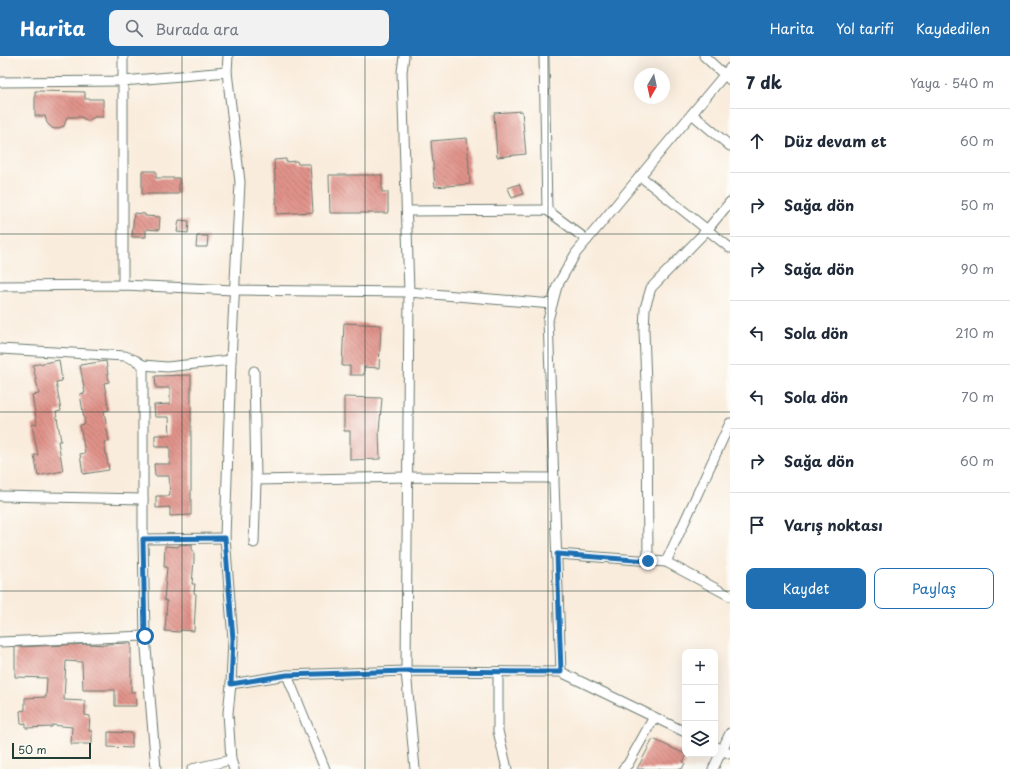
<!DOCTYPE html>
<html lang="tr">
<head>
<meta charset="utf-8">
<style>
	:root { --surface:#fff; --page:#f2f2f3; --text:#1f2937; --muted:#747a83; --line:#e0e1e3; --accent:#1f6fb2 }
	body { margin:0; font-family:"Playpen Sans",sans-serif; background:var(--page); color:var(--text) }
	.controls { position:absolute; right:12px; bottom:12px; display:grid; overflow:hidden; border-radius:8px; box-shadow:0 4px 16px #0002 }
	.controls button { width:36px; height:36px; display:grid; place-items:center; padding:0; border:0; border-bottom:1px solid var(--line); background:var(--surface); color:var(--text); font:20px sans-serif }
	.compass { position:absolute; left:634px; top:12px; width:36px; height:36px; border-radius:50%; background:var(--surface); box-shadow:0 4px 16px #0002; rotate:189deg }
	.scale { position:absolute; left:12px; bottom:10px; width:79px; box-sizing:border-box; padding-left:4px; border:2px solid #1f3d34; border-top:0; font-size:11px; line-height:14px; white-space:nowrap; color:#1f3d34; -webkit-text-stroke:3px #fdfcf7; paint-order:stroke }
	.stop { position:absolute; width:12px; height:12px; margin:-9px; border:3px solid #1f6fb2; border-radius:50%; background:#fff }
	.stop.end { background:#1f6fb2; border-color:#fff; box-shadow:0 1px 4px #0008 }
	.list { margin:0; padding:0; list-style:none }
	h2 { display:flex; justify-content:space-between; align-items:center; height:52px; margin:0; padding:0 16px; font-size:17px }
	h2 small { font-size:13px; font-weight:400; color:var(--muted) }
	.list li { display:grid; grid-template-columns:26px 1fr auto; gap:12px; align-items:center; box-sizing:border-box; height:64px; padding:0 16px; border-top:1px solid var(--line) }
	.list b { display:block; font-size:15px; white-space:nowrap }
	.list em { font-size:13px; font-style:normal; color:var(--muted) }
	.actions { display:flex; gap:8px; padding:12px 16px }
	.actions a { flex:1; padding:9px 0; border:1px solid var(--accent); border-radius:8px; text-align:center; font-size:14px; color:var(--accent) }
	.actions .main { background:var(--accent); color:#fff }
	.icon { flex:none; width:22px; height:22px; fill:none; stroke:currentColor; stroke-width:2; stroke-linecap:round; stroke-linejoin:round }
	.map { position:relative; flex:none; width:730px; height:713px; overflow:hidden }
	header { display:flex; align-items:center; gap:24px; box-sizing:border-box; height:56px; padding:0 20px; background:var(--accent); color:#fff }
	header strong { font-size:19px }
	nav { display:flex; gap:22px; margin-inline-start:auto; font-size:14px }
	.search { width:280px; height:36px; background:var(--page); display:flex; align-items:center; gap:10px; box-sizing:border-box; padding:0 14px; border-radius:8px; color:var(--muted); font-size:15px }
	main { display:flex }
	aside { flex:1; background:var(--surface) }
	.map>svg:first-child { display:block }
	.building { fill:url(#building-back-hatch) }
	.lines { fill:none; stroke-linecap:round; stroke-linejoin:round }
	.minor-casing { stroke:#6b7a6f; stroke-width:11 }
	.minor { stroke:#fff; stroke-width:9 }
	.route { stroke:#1f6fb2; stroke-width:5 }
	.grid { fill:none; stroke:#1f3d34; stroke-width:1; stroke-opacity:0.55 }
</style>
</head>
<body>
<header>
<strong>Harita</strong>
<div class="search"><svg class="icon" aria-label="search" viewBox="0 0 24 24"><circle cx="10" cy="10" r="6"/><path d="M15 15l6 6"/></svg>Burada ara</div>
<nav><a>Harita</a><a>Yol tarifi</a><a>Kaydedilen</a></nav>
</header>
<main>
<div class="map">
<svg width="730" height="713" viewBox="0 0 730 713">
	<defs>
		<pattern id="building-back-hatch" width="6" height="6" patternUnits="userSpaceOnUse"><rect width="6" height="6" fill="#e09289"/><path d="M-1 5l2 2M0 0l6 6M5-1l2 2" fill="none" stroke="#b57871"/></pattern>
	</defs>
	<rect width="100%" height="100%" fill="#fdfcf7"/>
	<filter id="ink" filterUnits="userSpaceOnUse"><feTurbulence type="fractalNoise" baseFrequency=".025" numOctaves="2"/><feDisplacementMap in="SourceGraphic" scale="8" xChannelSelector="R" yChannelSelector="G"/><feConvolveMatrix kernelMatrix="1 2 1 2 8 2 1 2 1" color-interpolation-filters="sRGB"/></filter>
	<filter id="wash" filterUnits="userSpaceOnUse"><feTurbulence type="fractalNoise" baseFrequency=".012" numOctaves="4" result="noise"/><feDisplacementMap in="SourceGraphic" scale="16" xChannelSelector="R" yChannelSelector="G"/><feGaussianBlur stdDeviation="0.9" result="paint"/><feColorMatrix in="noise" values="0 0 0 0 0 0 0 0 0 0 0 0 0 0 0 0 0 1.4 0 .05"/><feComposite in="paint" operator="in"/></filter>
	<g filter="url(#wash)">
		<rect width="100%" height="100%" fill="#f9ecdc"/>
		<g id="blocks">
			<g class="building">
				<path d="M35,35l50,1v7h18v18h-9l-6,4 -7,-4h-14l-3,9 -8,3 -4,-1 -5,-5 -2,-7h-10z"/>
				<path d="M522,55l4,43 -29,3 -3,-44z"/>
				<path d="M467,82l3,46 -35,3 -4,-46z"/>
				<path d="M286,103v3l11,-1 1,3h12l3,48 -36,2 -3,-54z"/>
				<path d="M142,115h14v7h23v16h-37z"/>
				<path d="M329,119h53v17h6v21h-58z"/>
				<path d="M519,128l4,10 -11,4 -4,-10z"/>
				<path d="M134,157l11,1v2l15,1 -1,13 -13,-1v8h-14z"/>
				<path d="M179,164l10,1 -1,12 -11,-1z"/>
				<path d="M197,180h11l-1,11h-11z"/>
				<path d="M344,267l37,2 -2,43 -15,-1v8h-14v-9h-8z"/>
				<path d="M59,304l3,21 -6,1 5,29 -5,1 5,29h-3l5,30 -25,5 -4,-21h4l-6,-30 5,-1 -5,-29 7,-1 -6,-29z"/>
				<path d="M106,305l3,21 -5,1 5,27 -5,1 5,30 -5,1 5,28 -26,4 -3,-20 5,-1 -5,-28 5,-1 -5,-30 5,-1 -5,-28z"/>
				<path d="M191,319v140l-21,1v-9l-14,1v-12h14l-1,-20h-14l-1,-12h16v-17h-15v-12h15l-1,-18h-14l-1,-12 16,-1v-16h-14l-1,-12z"/>
				<path d="M344,341l38,1 -3,33 1,28 -30,1v-29h-6z"/>
				<path d="M192,488v6l2,1v9l-2,24h3l-1,9 2,1 -2,37 -14,-1v2l-15,-1 2,-30 -3,-1 3,-33h-3l1,-21 13,1 1,-2z"/>
				<path d="M131,587v49h4l1,14h-21v-16h-32l-1,-28 -16,-1 -2,39 21,1v14l5,1 -1,15h3v13h-21l1,-17 -20,-2v2l-26,1v-5l-5,1 -1,-13 5,-1v-12l21,-1 1,-19 -32,-1v-30l73,-3 18,1v-1z"/>
				<path d="M108,676l24,1v15l-24,-1z"/>
				<path d="M653,683l34,16 -4,7 2,1 -3,6h-45z"/>
			</g>
		</g>
	</g>
	<g filter="url(#ink)">
		<use href="#blocks" fill-opacity="0" stroke="#6b7a6f" stroke-width="1"/>
		<g class="lines">
			<defs>
				<g id="minor">
					<path d="M123,0v229"/>
					<path d="M228,0l-1,16 13,110 -9,178 -6,178 8,101 -2,45 -3,29 3,47 3,9"/>
					<path d="M404,0l-2,16 7,220 -3,379 9,98"/>
					<path d="M544,0l3,154"/>
					<path d="M704,0l26,24"/>
					<path d="M0,26l123,-1 104,-9"/>
					<path d="M692,58l38,32"/>
					<path d="M640,120l90,72"/>
					<path d="M407,155l140,-1 40,30"/>
					<path d="M0,230l123,-1 111,5 175,2 143,12"/>
					<path d="M0,293l125,7 10,4 8,5 24,2 64,-7"/>
					<path d="M143,309v174l2,97 11,133"/>
					<path d="M254,315l2,109 -2,63"/>
					<path d="M256,424l151,-3 147,1"/>
					<path d="M0,440l143,3"/>
					<path d="M143,483l82,-1"/>
					<path d="M557,498l109,8 64,34"/>
					<path d="M648,505l-1,-151 -3,-79 1,-23 6,-20 56,-58 23,-28"/>
					<path d="M666,506l64,-139"/>
					<path d="M0,586l145,-6"/>
					<path d="M498,616v59l9,38"/>
					<path d="M561,616l-13,-352 9,-34 19,-33 11,-13 143,-172"/>
					<path d="M287,619l38,94"/>
					<path d="M231,628l56,-9 119,-4 155,1 124,60"/>
					<path d="M715,690l15,8"/>
					<path d="M192,713l39,-9"/>
					<path d="M623,713l5,-5 26,-47"/>
					<path d="M713,713l17,-36"/>
				</g>
			</defs>
			<use href="#minor" class="minor-casing"/>
			<use href="#minor" class="minor"/>
		</g>
	</g>
	<g class="lines" filter="url(#ink)">
		<path class="route" d="M145,580l-2,-97 82,-1 8,101 -2,45 56,-9 119,-4 155,1 -4,-118 91,7"/>
	</g>
	<path class="grid" d="M182,0v713M365,0v713M548,0v713M0,178h730M0,356h730M0,535h730"/>
</svg>
<div class="controls">
<button>+</button>
<button>−</button>
<button><svg class="icon" aria-label="layers" viewBox="0 0 24 24"><path d="M12 4l9 5-9 5-9-5zM3 14l9 5 9-5"/></svg></button>
</div>
<svg class="compass" viewBox="-18 -18 36 36"><path d="M0-13l5 13h-10z" fill="#e53935"/><path d="M0 13l5-13h-10z" fill="#747a83"/></svg>
<div class="scale">50 m</div>
<div class="stop" style="left:145px;top:580px"></div>
<div class="stop end" style="left:648px;top:505px"></div>
</div>
<aside>
<h2>7 dk<small>Yaya · 540 m</small></h2>
<ul class="list">
<li><svg class="icon" aria-label="ahead" viewBox="0 0 24 24"><path d="M12 20V5M6 11l6-6 6 6"/></svg><div><b>Düz devam et</b></div><em>60 m</em></li>
<li><svg class="icon" aria-label="right" viewBox="0 0 24 24"><path d="M7 20v-9h11M14 6l5 5-5 5"/></svg><div><b>Sağa dön</b></div><em>50 m</em></li>
<li><svg class="icon" aria-label="right" viewBox="0 0 24 24"><path d="M7 20v-9h11M14 6l5 5-5 5"/></svg><div><b>Sağa dön</b></div><em>90 m</em></li>
<li><svg class="icon" aria-label="left" viewBox="0 0 24 24"><path d="M17 20v-9H6M10 6l-5 5 5 5"/></svg><div><b>Sola dön</b></div><em>210 m</em></li>
<li><svg class="icon" aria-label="left" viewBox="0 0 24 24"><path d="M17 20v-9H6M10 6l-5 5 5 5"/></svg><div><b>Sola dön</b></div><em>70 m</em></li>
<li><svg class="icon" aria-label="right" viewBox="0 0 24 24"><path d="M7 20v-9h11M14 6l5 5-5 5"/></svg><div><b>Sağa dön</b></div><em>60 m</em></li>
<li><svg class="icon" aria-label="arrive" viewBox="0 0 24 24"><path d="M6 21V4h12l-3 4 3 4H6"/></svg><div><b>Varış noktası</b></div></li>
</ul>
<div class="actions"><a class="main">Kaydet</a><a>Paylaş</a></div>
</aside>
</main>
</body>
</html>
